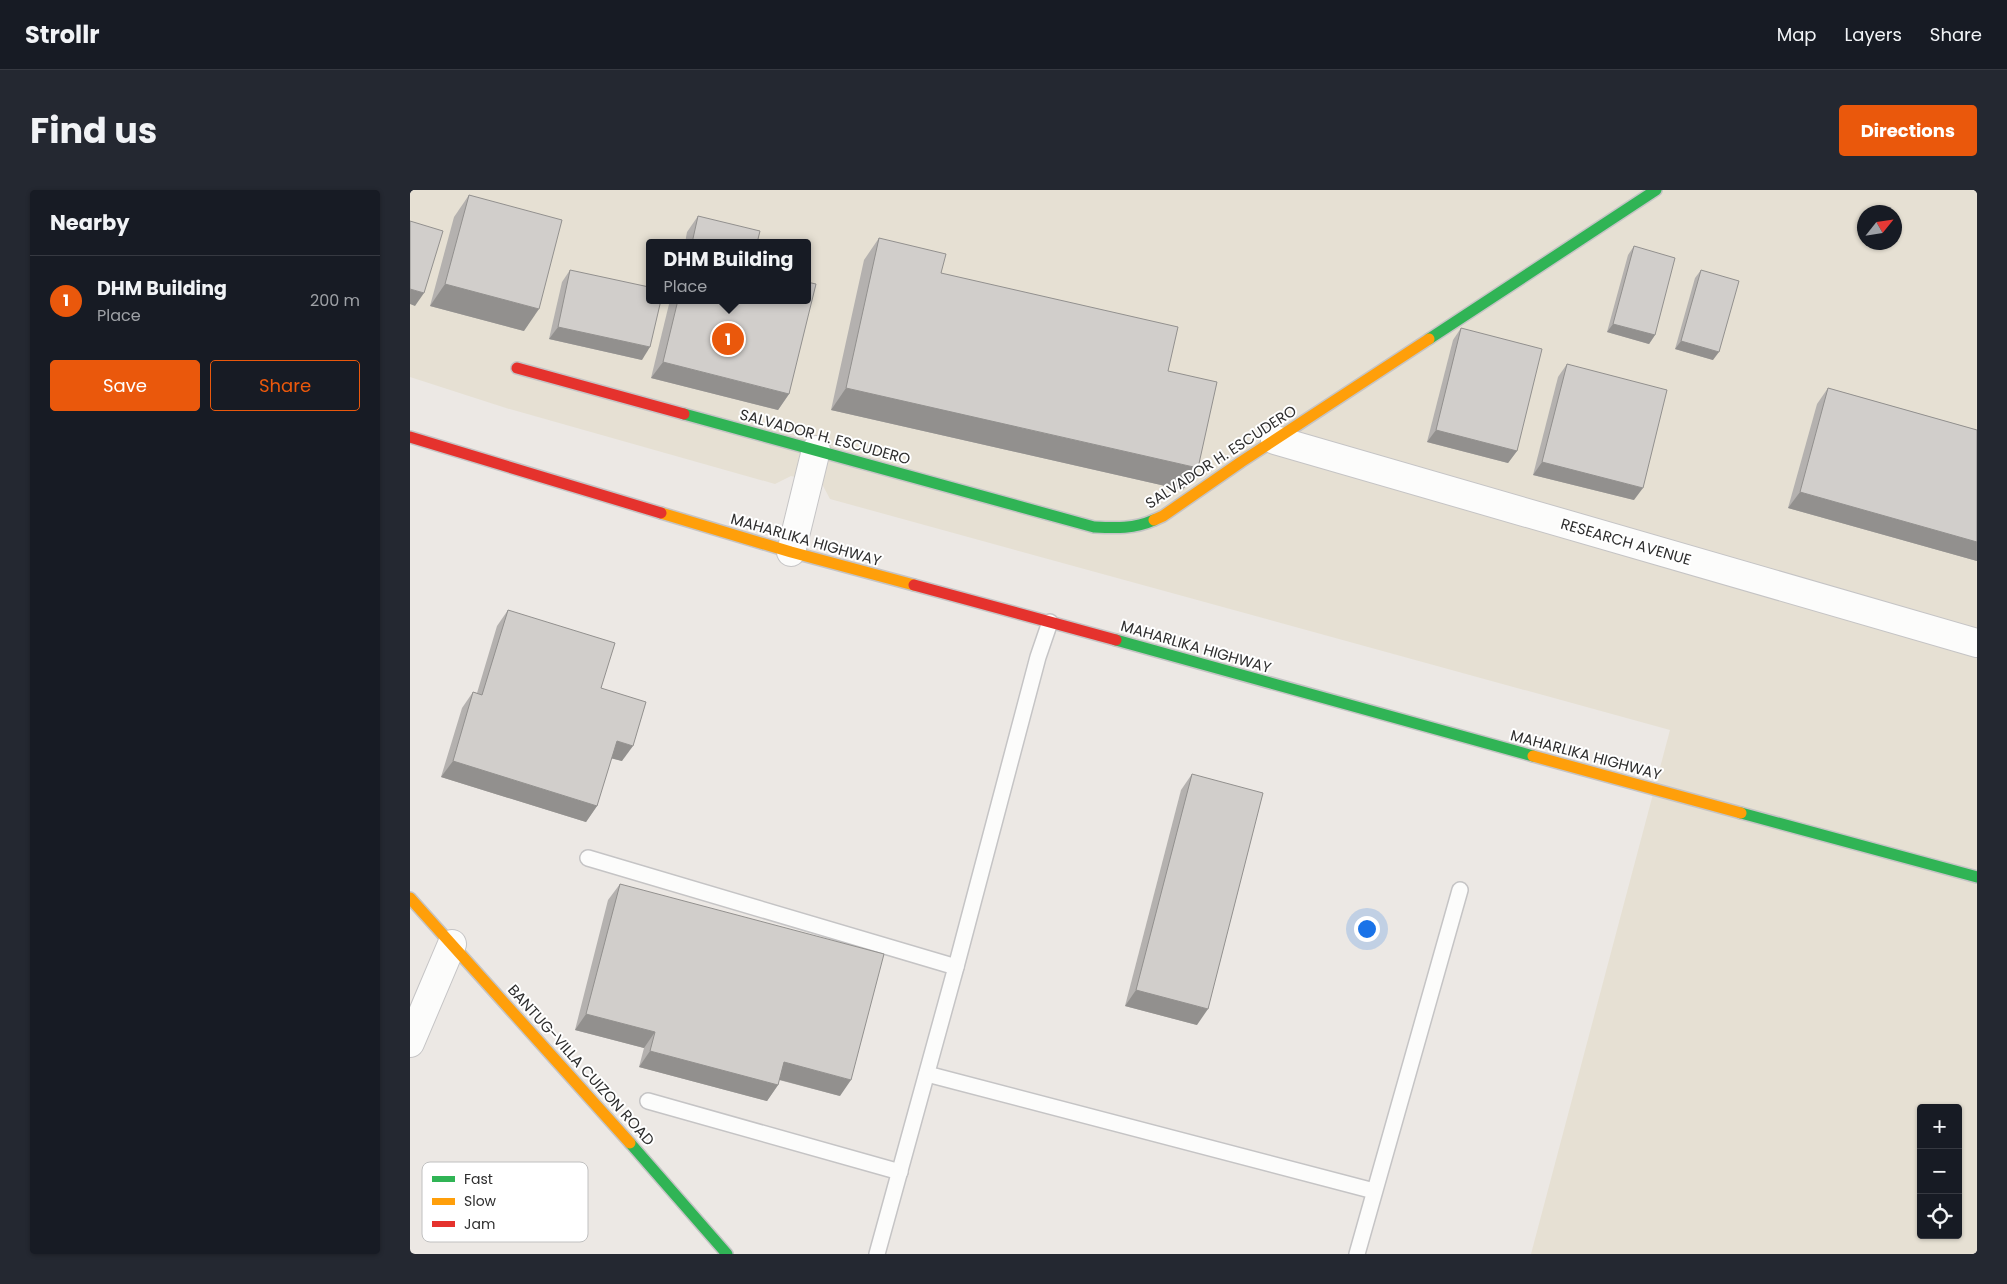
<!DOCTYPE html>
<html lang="en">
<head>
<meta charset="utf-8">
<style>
	:root { --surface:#171b24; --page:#242831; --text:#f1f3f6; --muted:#9ea1a6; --line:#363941; --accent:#ea580c }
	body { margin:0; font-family:Poppins,sans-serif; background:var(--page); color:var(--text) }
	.controls { position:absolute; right:15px; bottom:15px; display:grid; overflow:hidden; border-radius:5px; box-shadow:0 1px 4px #0004 }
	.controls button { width:45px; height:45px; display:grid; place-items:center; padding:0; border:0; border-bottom:1px solid var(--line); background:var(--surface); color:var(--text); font:25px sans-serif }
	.compass { position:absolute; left:1447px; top:15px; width:45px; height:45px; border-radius:50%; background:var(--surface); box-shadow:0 1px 4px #0004; rotate:60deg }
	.you { position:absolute; left:956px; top:738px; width:18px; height:18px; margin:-12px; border:4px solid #fff; border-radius:50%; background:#1a73e8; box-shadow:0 0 0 8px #1a73e833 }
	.badge { display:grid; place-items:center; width:32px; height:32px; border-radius:50%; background:var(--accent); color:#fff; font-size:16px; font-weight:700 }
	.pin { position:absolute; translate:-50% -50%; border:2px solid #fff; box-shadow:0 1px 5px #0006 }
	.popup { position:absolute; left:236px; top:49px; width:165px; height:65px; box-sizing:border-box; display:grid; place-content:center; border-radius:5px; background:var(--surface); filter:drop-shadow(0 1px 4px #0005); font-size:16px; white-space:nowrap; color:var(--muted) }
	.popup b { font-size:19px; color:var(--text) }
	.popup::after { content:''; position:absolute; left:50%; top:100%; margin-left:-10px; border:10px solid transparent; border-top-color:var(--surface) }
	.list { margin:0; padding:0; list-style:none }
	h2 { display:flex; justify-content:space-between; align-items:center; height:65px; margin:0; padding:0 20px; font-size:21px }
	h2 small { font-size:16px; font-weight:400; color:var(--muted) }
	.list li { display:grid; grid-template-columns:32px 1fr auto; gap:15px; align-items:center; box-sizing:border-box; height:90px; padding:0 20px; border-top:1px solid var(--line) }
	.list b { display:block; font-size:19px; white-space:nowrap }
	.list p { margin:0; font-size:16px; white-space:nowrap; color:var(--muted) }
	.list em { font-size:16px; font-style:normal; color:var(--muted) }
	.actions { display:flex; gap:10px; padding:15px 20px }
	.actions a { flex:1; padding:11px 0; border:1px solid var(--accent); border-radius:5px; text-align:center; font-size:18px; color:var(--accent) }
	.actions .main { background:var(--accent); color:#fff }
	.icon { flex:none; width:28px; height:28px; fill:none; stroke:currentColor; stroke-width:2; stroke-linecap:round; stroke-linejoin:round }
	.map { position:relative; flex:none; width:1567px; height:1064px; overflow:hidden; border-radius:5px }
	header { display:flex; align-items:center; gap:30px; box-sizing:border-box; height:70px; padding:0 25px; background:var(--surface); border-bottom:1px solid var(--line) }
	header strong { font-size:24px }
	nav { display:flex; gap:28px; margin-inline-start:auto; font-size:18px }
	.intro { display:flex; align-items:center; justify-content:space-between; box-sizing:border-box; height:120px; padding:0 30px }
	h1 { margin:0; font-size:35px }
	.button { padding:12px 22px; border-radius:5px; background:var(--accent); color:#fff; font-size:18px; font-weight:700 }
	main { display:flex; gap:30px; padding:0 30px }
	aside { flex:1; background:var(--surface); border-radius:5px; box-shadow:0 1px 4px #0004 }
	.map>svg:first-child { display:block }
	.education { fill:#e6e0d3; fill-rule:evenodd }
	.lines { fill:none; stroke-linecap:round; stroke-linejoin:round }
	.lane-casing { stroke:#c5c4c5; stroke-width:18 }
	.street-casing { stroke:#c5c4c5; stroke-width:30 }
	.fast-casing { stroke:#c5c4c5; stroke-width:14 }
	.slow-casing { stroke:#c5c4c5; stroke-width:14 }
	.jam-casing { stroke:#c5c4c5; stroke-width:14 }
	.lane { stroke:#fcfcfb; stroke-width:15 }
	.street { stroke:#fcfcfb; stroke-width:28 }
	.fast { stroke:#30b455; stroke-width:11 }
	.slow { stroke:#ff9f0a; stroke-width:11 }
	.jam { stroke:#e5322d; stroke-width:11 }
	.wall { fill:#b4b1af }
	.shaded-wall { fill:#92908e }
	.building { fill:#d1cecb; stroke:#92908e }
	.labels { text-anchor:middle; stroke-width:4; stroke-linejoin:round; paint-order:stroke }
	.street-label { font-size:15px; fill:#2e2e2e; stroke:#fff }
	.key { fill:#fff; stroke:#c0c0c0; stroke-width:1 }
	.key-label { font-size:14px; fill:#2e2e2e }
</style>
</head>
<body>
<header>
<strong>Strollr</strong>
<nav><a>Map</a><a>Layers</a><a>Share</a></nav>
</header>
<div class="intro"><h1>Find us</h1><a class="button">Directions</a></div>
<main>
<aside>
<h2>Nearby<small></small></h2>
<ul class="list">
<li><span class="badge">1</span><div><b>DHM Building</b><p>Place</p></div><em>200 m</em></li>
</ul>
<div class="actions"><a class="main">Save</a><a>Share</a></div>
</aside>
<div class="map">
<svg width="1567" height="1064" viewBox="0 0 1567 1064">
	<rect width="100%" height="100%" fill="#ece8e4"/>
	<path class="education" d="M0,0h1567v1064h-446l139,-524 -840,-231 -8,-15 -31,-8 -16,8 -269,-76 -96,-31zM1454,22h30v30h-30zM239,53h158v57h-158zM1511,918h37v127h-37z"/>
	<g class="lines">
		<defs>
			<g id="lane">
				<path d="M178,668l368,109"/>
				<path d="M517,884l447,117"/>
				<path d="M238,911l252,71"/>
				<path d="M467,1064l79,-287 82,-310 12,-35"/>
				<path d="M947,1064l103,-364"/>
			</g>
			<g id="street">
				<path d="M865,250l702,203"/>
				<path d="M381,362l25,-102"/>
				<path d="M0,853l42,-99"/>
			</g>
			<g id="fast">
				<path d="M1019,149l227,-149"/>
				<path d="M274,224l410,113c21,1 40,2 60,-7"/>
				<path d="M706,450l417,116"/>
				<path d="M1331,623l236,64"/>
				<path d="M220,953l97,111"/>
			</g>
			<g id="slow">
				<path d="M251,323l130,39 123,33"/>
				<path d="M744,330l9,-4 78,-54 188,-123"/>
				<path d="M1123,566l208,57"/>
				<path d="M0,708l220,245"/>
			</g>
			<g id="jam">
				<path d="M107,178l167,46"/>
				<path d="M0,247l251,76"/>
				<path d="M504,395l202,55"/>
			</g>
		</defs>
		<use href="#lane" class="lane-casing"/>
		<use href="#street" class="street-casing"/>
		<use href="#fast" class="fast-casing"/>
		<use href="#slow" class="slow-casing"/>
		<use href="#jam" class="jam-casing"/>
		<use href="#lane" class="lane"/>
		<use href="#street" class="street"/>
		<use href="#fast" class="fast"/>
		<use href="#slow" class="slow"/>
		<use href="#jam" class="jam"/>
	</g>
	<g class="wall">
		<path d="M59,5l55,136 -94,-25 24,-89z"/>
		<path d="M288,26l59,27h-72l2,-11z"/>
		<path d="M469,48l62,35 227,98 15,119 -352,-80 33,-150z"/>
		<path d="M1224,56l21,89 -6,9 -42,-12 21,-77z"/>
		<path d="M160,80l72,90 -93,-21 13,-57z"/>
		<path d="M1291,80l12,90 -38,-11 20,-71z"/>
		<path d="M260,110h137l-18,94 -11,16 -127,-32z"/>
		<path d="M1051,138l56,123 -9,12 -81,-21 26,-102z"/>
		<path d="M1157,174l67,136 -101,-25 25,-98z"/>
		<path d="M1418,198l149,42v131l-189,-53 29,-104z"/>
		<path d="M98,420l93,78 21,73 -11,-3 -14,48 -11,16 -145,-45 21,-69 11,-16 4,1 20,-67z"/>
		<path d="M782,584l5,251 -72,-19 56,-216z"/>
		<path d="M210,694l220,212 -61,-16 -1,5 -11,16 -128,-34 5,-19 -69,-18 33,-130z"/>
	</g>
	<g class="shaded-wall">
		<path d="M35,94l94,25 -15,22 -94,-25z"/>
		<path d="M0,99l14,4 -9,13 -5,-2z"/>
		<path d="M1203,134l42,11 -6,9 -42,-12z"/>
		<path d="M148,137l92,20 -8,13 -93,-21z"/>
		<path d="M1271,151l38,11 -6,8 -38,-11z"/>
		<path d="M253,172l126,32 -11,16 -127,-32z"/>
		<path d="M436,198l352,80 -15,22 -352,-80z"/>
		<path d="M1026,240l81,21 -9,12 -81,-21z"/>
		<path d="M1132,272l101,26 -9,12 -101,-25z"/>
		<path d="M1390,302l177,50v19l-189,-53z"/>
		<path d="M207,551l16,5 -11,15 -16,-4z"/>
		<path d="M43,571l144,45 -11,16 -145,-45z"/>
		<path d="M726,800l72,19 -11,16 -72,-19z"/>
		<path d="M176,824l69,18 -11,16 -69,-18z"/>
		<path d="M240,861l128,34 -11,16 -128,-34z"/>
		<path d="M374,872l67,18 -11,16 -67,-18z"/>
	</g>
	<g class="building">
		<path d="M59,5l93,25 -23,89 -94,-25z"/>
		<path d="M288,26l62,15 -3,12h-65z"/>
		<path d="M0,31l33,10 -19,62 -14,-4z"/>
		<path d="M469,48l67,16 -5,19 237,54 -10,44 49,11 -19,86 -352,-80z"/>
		<path d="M1224,56l41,12 -20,77 -42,-11z"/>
		<path d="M160,80l79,17v13h12l-11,47 -92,-20z"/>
		<path d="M1291,80l38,11 -20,71 -38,-11z"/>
		<path d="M397,92l9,2 -27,110 -126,-32 15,-62h129z"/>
		<path d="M1051,138l81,21 -25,102 -81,-21z"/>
		<path d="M1157,174l100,26 -24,98 -101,-26z"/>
		<path d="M1418,198l149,42v112l-177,-50z"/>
		<path d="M98,420l107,33 -14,45 45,14 -13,44 -16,-5 -20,65 -144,-45 20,-69 9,3z"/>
		<path d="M782,584l71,19 -55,216 -72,-19z"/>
		<path d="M210,694l264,70 -33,126 -67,-18 -6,23 -128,-34 5,-19 -69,-18z"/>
	</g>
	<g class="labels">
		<g class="street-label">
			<text transform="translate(415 247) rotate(15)" y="5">SALVADOR H. ESCUDERO</text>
			<text transform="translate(811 267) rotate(-33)" y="5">SALVADOR H. ESCUDERO</text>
			<text transform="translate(396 350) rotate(16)" y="5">MAHARLIKA HIGHWAY</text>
			<text transform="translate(1216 352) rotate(16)" y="5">RESEARCH AVENUE</text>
			<text transform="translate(786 457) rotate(16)" y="5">MAHARLIKA HIGHWAY</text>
			<text transform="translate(1176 565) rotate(15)" y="5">MAHARLIKA HIGHWAY</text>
			<text transform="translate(171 875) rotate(48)" y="5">BANTUG-VILLA CUIZON ROAD</text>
		</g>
	</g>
	<rect x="12" y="972" width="166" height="80" rx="8" class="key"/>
	<rect x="22" y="986" width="23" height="6" fill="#30b455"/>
	<rect x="22" y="1008" width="23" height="7" fill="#ff9f0a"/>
	<rect x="22" y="1031" width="23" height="6" fill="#e5322d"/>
	<g class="key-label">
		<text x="54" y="994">Fast</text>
		<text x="54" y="1016">Slow</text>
		<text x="54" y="1039">Jam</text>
	</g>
</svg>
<div class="controls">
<button>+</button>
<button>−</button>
<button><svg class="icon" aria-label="locate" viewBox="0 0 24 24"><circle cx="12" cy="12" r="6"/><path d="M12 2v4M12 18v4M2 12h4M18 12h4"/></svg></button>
</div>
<svg class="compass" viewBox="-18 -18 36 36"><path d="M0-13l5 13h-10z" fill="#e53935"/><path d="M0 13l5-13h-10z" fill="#9ea1a6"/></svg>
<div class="you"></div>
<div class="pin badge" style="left:318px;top:149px">1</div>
<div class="popup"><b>DHM Building</b>Place</div>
</div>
</main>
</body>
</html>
